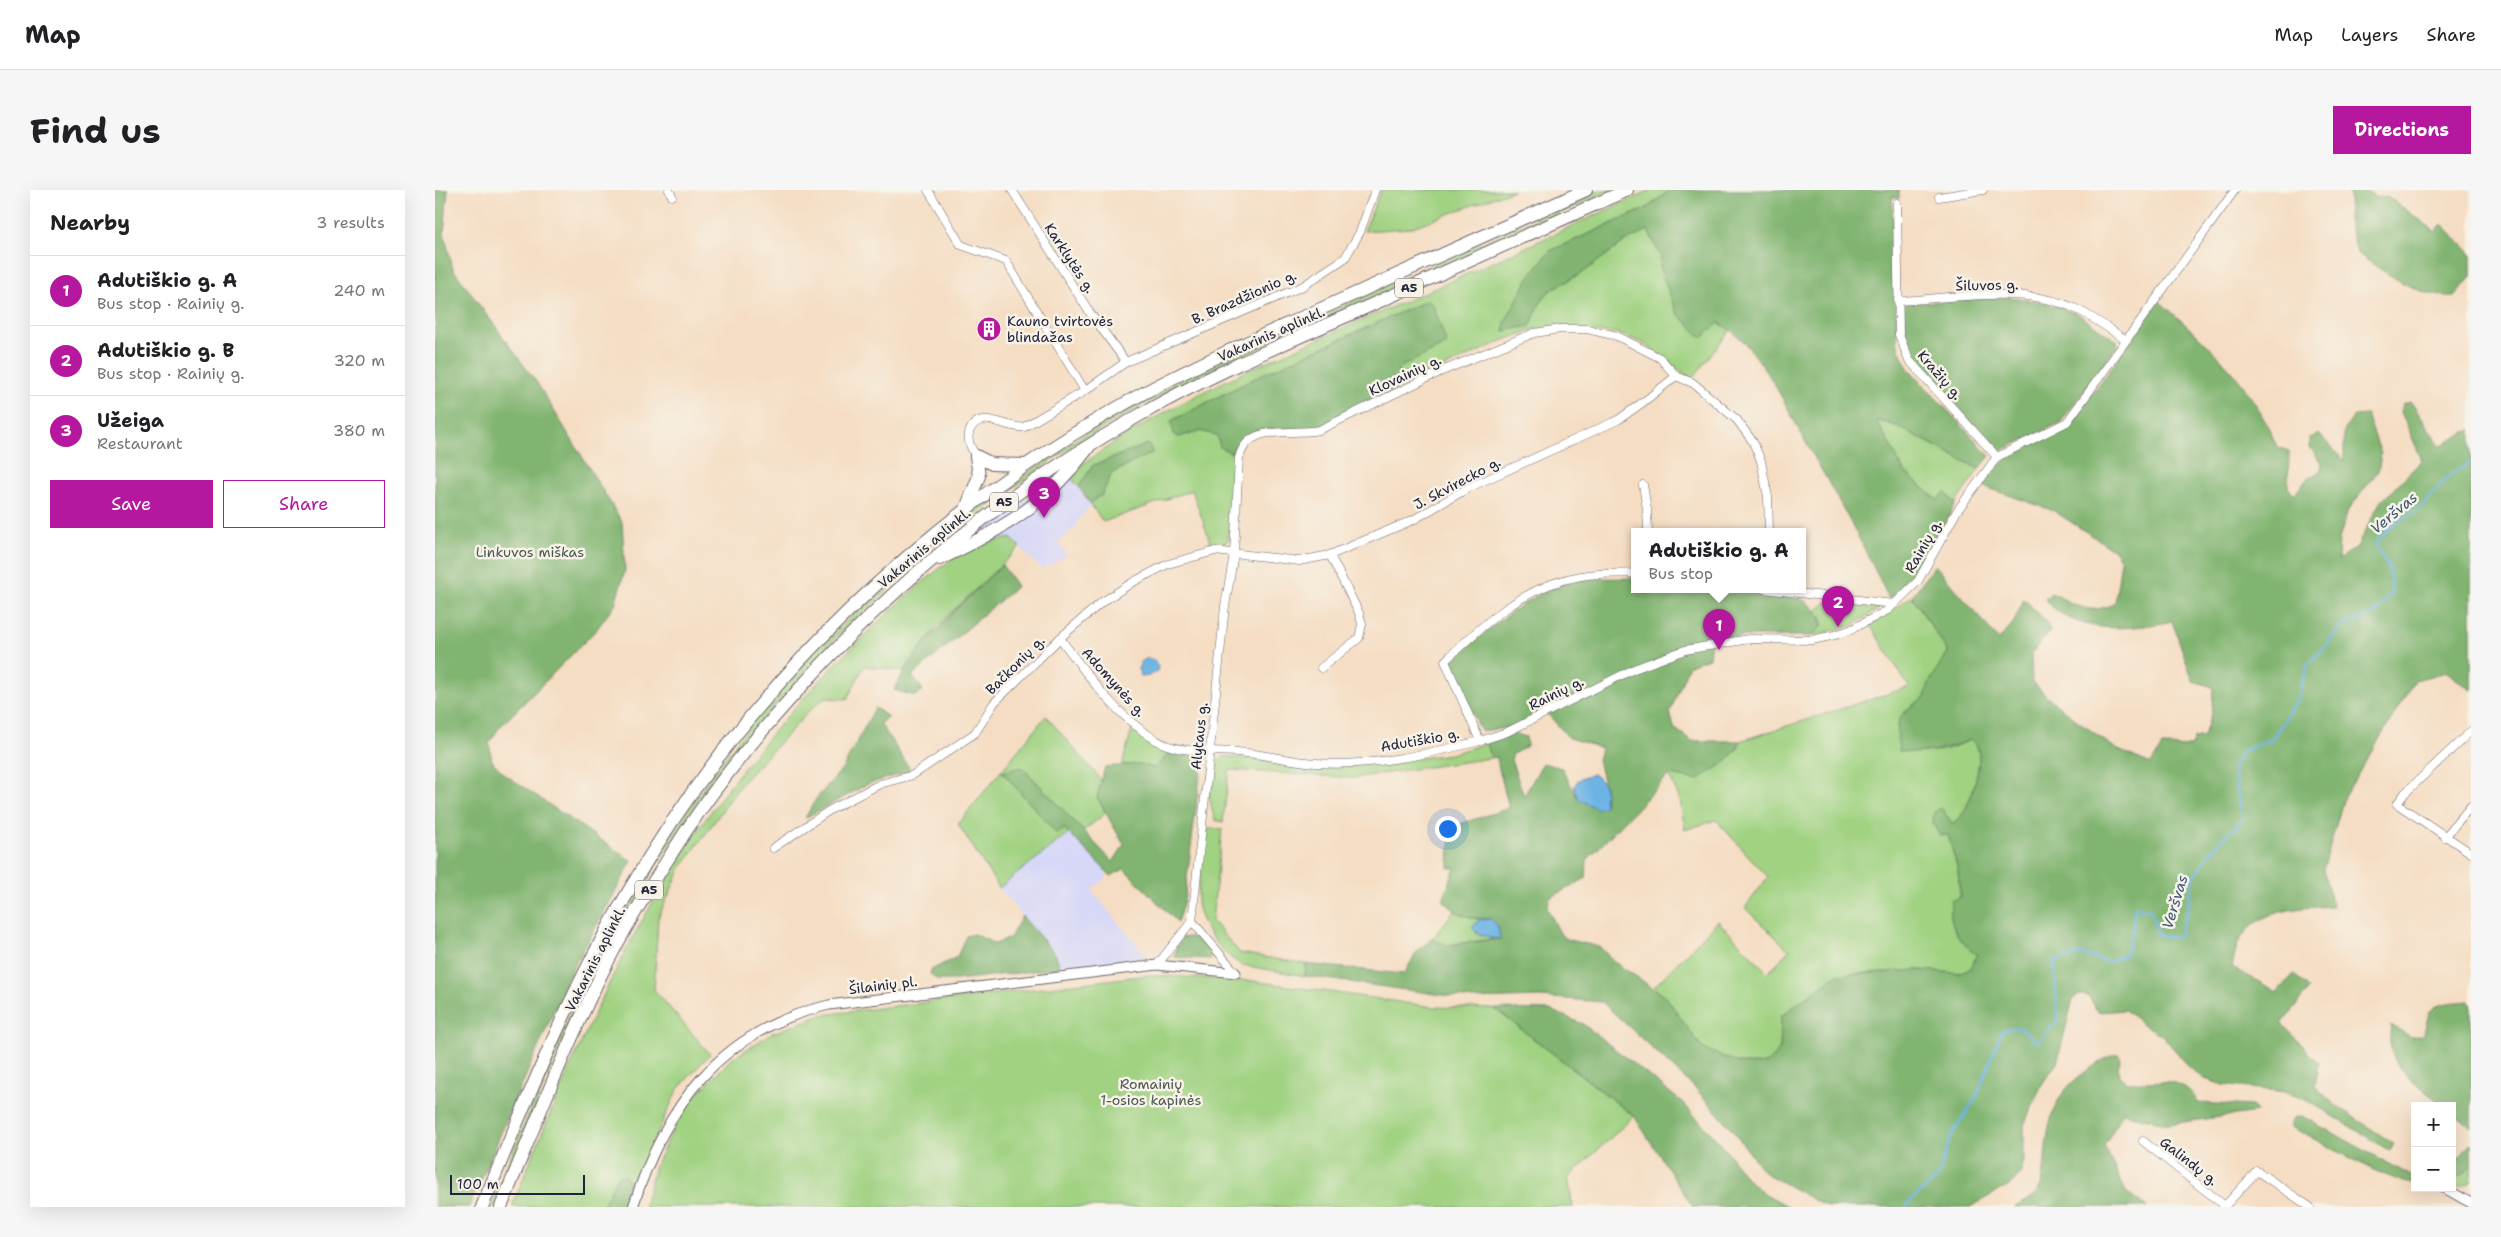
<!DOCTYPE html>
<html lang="en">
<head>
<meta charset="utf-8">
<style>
	:root { --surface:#fff; --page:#f6f6f6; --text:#202124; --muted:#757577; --line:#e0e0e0; --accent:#b5179e }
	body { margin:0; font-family:"Shantell Sans",sans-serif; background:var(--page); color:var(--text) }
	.controls { position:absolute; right:15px; bottom:15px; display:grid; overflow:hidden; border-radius:0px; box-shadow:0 5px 20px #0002 }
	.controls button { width:45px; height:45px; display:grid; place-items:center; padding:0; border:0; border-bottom:1px solid var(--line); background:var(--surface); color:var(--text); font:25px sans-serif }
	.scale { position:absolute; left:15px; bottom:12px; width:135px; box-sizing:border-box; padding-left:5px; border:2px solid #22223b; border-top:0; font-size:14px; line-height:18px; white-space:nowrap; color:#22223b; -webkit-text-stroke:4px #f7f3e8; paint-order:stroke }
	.you { position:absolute; left:1012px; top:638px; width:18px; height:18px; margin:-12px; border:4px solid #fff; border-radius:50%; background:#1a73e8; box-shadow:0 0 0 8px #1a73e833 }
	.badge { display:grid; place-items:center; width:32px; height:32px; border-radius:50%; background:var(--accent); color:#fff; font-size:16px; font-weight:700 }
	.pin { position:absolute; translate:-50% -41px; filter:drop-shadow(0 1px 2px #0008) }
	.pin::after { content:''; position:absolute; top:26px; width:18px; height:15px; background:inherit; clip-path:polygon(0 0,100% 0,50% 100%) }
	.popup { position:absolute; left:1196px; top:338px; width:175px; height:65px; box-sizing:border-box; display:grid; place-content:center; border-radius:0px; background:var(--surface); filter:drop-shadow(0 1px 4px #0005); font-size:16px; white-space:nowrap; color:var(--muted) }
	.popup b { font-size:19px; color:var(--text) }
	.popup::after { content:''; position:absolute; left:50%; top:100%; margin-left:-10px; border:10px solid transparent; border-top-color:var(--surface) }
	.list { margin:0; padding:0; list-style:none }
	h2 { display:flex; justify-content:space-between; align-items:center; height:65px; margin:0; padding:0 20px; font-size:21px }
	h2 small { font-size:16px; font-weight:400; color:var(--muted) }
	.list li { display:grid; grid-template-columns:32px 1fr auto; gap:15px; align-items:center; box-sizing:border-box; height:70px; padding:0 20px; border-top:1px solid var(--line) }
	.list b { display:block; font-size:19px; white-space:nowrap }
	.list p { margin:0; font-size:16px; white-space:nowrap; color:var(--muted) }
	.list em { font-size:16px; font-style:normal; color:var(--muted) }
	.actions { display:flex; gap:10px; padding:15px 20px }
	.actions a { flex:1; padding:11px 0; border:1px solid var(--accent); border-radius:0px; text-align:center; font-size:18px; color:var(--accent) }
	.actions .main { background:var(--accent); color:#fff }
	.map { position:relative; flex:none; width:2036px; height:1017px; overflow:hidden; border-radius:0px }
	header { display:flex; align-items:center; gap:30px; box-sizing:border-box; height:70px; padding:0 25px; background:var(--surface); border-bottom:1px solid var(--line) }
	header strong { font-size:24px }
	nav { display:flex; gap:28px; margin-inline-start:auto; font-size:18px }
	.intro { display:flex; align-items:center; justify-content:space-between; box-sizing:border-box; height:120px; padding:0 30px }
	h1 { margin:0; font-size:35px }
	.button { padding:12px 22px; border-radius:0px; background:var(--accent); color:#fff; font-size:18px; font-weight:700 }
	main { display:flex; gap:30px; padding:0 30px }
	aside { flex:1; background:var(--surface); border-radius:0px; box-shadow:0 5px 20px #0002 }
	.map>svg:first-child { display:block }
	.built { fill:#d7d7f8 }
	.green { fill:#a0d282; stroke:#617a5e }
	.forest { fill:#80b470; stroke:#516b56 }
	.water { fill:#6db4e4; stroke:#486b90 }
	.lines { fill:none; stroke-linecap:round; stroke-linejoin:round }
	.stream { stroke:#6db4e4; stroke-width:2.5 }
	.minor-casing { stroke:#6c636b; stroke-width:9 }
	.tertiary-casing { stroke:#6c636b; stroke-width:11 }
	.trunk-casing { stroke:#6c636b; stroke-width:14 }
	.minor { stroke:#fff; stroke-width:8 }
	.tertiary { stroke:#fff; stroke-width:9 }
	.trunk { stroke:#fff; stroke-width:12 }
	.labels { text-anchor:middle; stroke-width:5; stroke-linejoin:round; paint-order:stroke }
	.shield { fill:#f7f3e8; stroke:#62616f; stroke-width:1 }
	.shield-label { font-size:12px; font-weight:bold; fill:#22223b }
	.street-label { font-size:14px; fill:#22223b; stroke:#f7f3e8 }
	.poi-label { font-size:14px; fill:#22223b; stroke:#f7f3e8; text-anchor:start }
	.park-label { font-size:14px; fill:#485750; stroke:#f7f3e8 }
	.water-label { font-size:15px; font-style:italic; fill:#3c5576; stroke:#f7f3e8 }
</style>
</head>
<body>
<header>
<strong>Map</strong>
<nav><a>Map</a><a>Layers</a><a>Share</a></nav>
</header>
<div class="intro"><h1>Find us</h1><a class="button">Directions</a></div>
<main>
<aside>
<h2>Nearby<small>3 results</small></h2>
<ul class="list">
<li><span class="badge">1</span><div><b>Adutiškio g. A</b><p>Bus stop · Rainių g.</p></div><em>240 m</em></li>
<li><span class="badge">2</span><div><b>Adutiškio g. B</b><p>Bus stop · Rainių g.</p></div><em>320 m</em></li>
<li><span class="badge">3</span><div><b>Užeiga</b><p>Restaurant</p></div><em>380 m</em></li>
</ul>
<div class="actions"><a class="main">Save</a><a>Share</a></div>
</aside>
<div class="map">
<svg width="2036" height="1017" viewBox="0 0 2036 1017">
	<rect width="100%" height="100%" fill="#f7f3e8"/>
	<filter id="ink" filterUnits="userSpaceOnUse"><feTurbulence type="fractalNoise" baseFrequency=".02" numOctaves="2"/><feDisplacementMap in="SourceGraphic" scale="10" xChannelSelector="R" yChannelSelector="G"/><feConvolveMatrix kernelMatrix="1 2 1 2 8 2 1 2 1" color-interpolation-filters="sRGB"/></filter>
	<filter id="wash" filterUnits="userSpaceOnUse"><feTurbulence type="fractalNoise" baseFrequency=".0096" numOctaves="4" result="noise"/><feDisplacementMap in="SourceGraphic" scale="20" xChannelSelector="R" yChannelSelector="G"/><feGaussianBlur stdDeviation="1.12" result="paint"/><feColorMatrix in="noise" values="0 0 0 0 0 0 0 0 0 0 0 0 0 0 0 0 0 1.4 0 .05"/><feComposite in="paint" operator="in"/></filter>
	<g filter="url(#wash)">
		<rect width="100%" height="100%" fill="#f5ddc3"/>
		<g class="built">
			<path d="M625,285l11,3 20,27 -16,18 2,3 -20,16 10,13 -25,14 -31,-31 -29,5 -6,-8z"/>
			<path d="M634,643l37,38 1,6 -16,13 58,69 -89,9 -4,-13 -57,-67z"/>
		</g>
		<g class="green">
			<path d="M946,0h133l-104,38 -46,3z"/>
			<path d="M1164,0h13l-422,190 -77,41 -60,38 -111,81 -3,-3 113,-82 60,-38 77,-42z"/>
			<path d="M1216,0h19l-23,18 -97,43 -20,75 9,-21 10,-14 33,-18 42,-31 24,-12 13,27 -1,12 17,44 42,10 12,6 -39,50 -49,-36 -26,-10 -82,-4 -31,11 -98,45 -9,-16 36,-64 -6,-4 -160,71 -96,49 18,14 10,-4 18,4 14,18 5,-4 -8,92 -16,6 -20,-57 -89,32 -12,-17 21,-32 15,-7 21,-22 -56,22 -13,21 -8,-9 4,-8c95,-71 207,-115 315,-162 88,-38 174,-79 261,-118z"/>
			<path d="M1441,230l21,6 82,43 -24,35 -10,-12 -8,8 -33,-29z"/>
			<path d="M576,348l9,9 -83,79 -33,45 -40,-5 -17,33 -22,-1 -14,11 -69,74 -61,85 -23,50 -4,72 56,64 -32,35 -47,99 -6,-12h-7l-16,31h-90c45,-112 91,-224 154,-327 56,-93 126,-175 204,-250 25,-24 80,-76 112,-87 9,-3 20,-3 29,-5z"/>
			<path d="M486,362l4,4 -87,79 -89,99 -41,53 -53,80 -57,101 -4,-2c63,-118 138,-231 233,-326 30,-30 62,-59 94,-88z"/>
			<path d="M1477,406l36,56 -19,31 -3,14 -21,14 10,42 30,-3 26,-10c3,3 6,5 7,9 4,18 -9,66 -25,75l-12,-15 17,61 2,27 17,57 -5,14 -14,5 -39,-3 -54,3 -84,43c0,10 1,22 -1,31 -7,31 -62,13 -78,1 -18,-15 -28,-44 -48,-61l64,-66 50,52 21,-23 -44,-42 23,-31 -52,-57 -31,10 -5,-30 -11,-25 69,-26 2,-8 169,-54 -39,-62z"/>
			<path d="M1392,412l53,6 -29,18 -39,10 10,-10v-7l-6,-8z"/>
			<path d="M611,526l56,65 -5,16 9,16 -23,18 -61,-64 35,67 8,-6 4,5 -70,55 -41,-64z"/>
			<path d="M697,539l22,15 19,6 -19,19 -15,-5 -17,1z"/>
			<path d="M1052,553l4,15 -138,20 -124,-8 -6,52 -8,-2c-6,-20 -14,-52 10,-64l96,12 28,-1 102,-13z"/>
			<path d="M776,638l11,1 -10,92 28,32 66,11 -1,12 -63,-11c-20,-10 -43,-40 -45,-63l7,-69z"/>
			<path d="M1019,721l25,9 -4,4 1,9 17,6 -46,6 -15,-6z"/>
			<path d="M713,785l105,6 181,26 61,2 139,107 -66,62 5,29h-929l11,-41 30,-59 44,-46 43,-28 50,-18z"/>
			<path d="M142,815l-83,202h-4l83,-201z"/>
			<path d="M2036,976v16l-11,5 -8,-1v-16l7,7z"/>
		</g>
		<g class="forest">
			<path d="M0,0h13l-4,43 9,36 84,114 85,139 3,48 -10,34 -18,25 -98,99 -10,15 3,18 12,13 128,87 -62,113 -101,233h-34z"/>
			<path d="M1235,0h229v9l-7,-2 5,142 2,11 9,18 82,88 -11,13 -82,-43 -21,-6 28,51 33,29 8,-8 10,12c-15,28 -37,82 -66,95 -25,-54 -54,-106 -84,-158 -19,-35 -49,-101 -86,-118l-17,15 -25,-25 -17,-44 1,-12 -13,-27 -24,12 -42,31 -33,18 -10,14 -9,21 -26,5 1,-9 25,-47 20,-24 97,-43z"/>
			<path d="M1915,0h16l10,8 11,-2 48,35 7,-7 29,30v23l-17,19c-36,2 -68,-23 -97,-43l-9,-34z"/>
			<path d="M1573,107l35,5 35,12 39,27 1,4 -58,78 -62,29 -56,-61 -33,-42 -7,-45z"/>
			<path d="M993,110l5,5 14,39 -50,25 9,16 -87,41 -21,4 -37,-1 -18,7 -12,17 -11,-6 -3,-12 -18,-4 -20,6 -5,-2 -3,-14 96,-49z"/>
			<path d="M1724,111c53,47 90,78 118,146l12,4 -1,37 7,6 12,-15 13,-7 2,-8 -12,-17v-9l9,-4 25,27v-30l10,-15 13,-1 14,39 -3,17 -30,39 -9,28 -1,22 19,-13 22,-43 43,-44 -21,-48 2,-8 8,-2 29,44 31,-17v261l-24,-18 -32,8 -71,117 -21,73 10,36c-33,2 -79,2 -95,38 -3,7 -4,16 -6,23l45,25 17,-18 15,15 -27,35 37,39 -4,23 19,18 60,40 -4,7 -78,-48 -26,-11 -63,-7 -18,-6 -15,-11 -28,-33 -21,-12 -16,-13 -27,2 -9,-15 -10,-3 -6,5 -16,64 -15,21 -18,41v37l-4,12 -9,10 -41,23h-143l-62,-34 -35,-46 -34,-38 -94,-87 -62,-5 -68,2 -167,-23 1,-12 98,10 14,-24 14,-11 15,6 53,-6 -2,-13 -7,-7c-22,0 -32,-3 -48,-19l12,-32h-6l2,-41 58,-19 -13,-51 -5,1 -4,-15 29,-9 10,3 1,9 -14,8 -2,6 13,36 19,-33 19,5 16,31h26l2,-7 -8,-32 3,-12 -32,-10 -23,-26 -30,15 -35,4 -30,-65 1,-6c39,-31 78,-71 129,-80 17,-3 37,-1 54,-2v11h99l69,11c10,6 19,14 19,26l-10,10h-65l-36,4 -2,18 -20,7 -19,47 4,16 18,13h48c-5,18 -27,29 -42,39l-29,-5 -82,85 -1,18 -36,20 -3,10 14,27 8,5 31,7 13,14 53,36 36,51 37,15 11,2 17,-2 13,-14 1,-33 55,-41 83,-5 39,3 13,-5 6,-14c-21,-14 -28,-27 -26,-53l9,-4 -2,-27 -10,-35h-9l-6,-12 1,-11 7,-4 12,16c16,-9 29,-57 25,-75 -1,-4 -4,-6 -7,-9 -24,9 -46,15 -72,11 -4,-34 -2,-35 26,-54l4,-14 19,-31 -36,-56 23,-31 64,75 15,-18 10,-23 21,21 5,11 -19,23 1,28 27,25 57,42 35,15 11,-18 29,1 3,-9 10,-2 8,-26 1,-23 -20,-6 -21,-60c-41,9 -98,15 -127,-22l6,-6c24,11 38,24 64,10l6,-43 -7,-10 -60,-39 -74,-26 19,-20 13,-10 60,-32z"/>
			<path d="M713,254l4,6v3l-40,20 -10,22 -6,3 -5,7 -12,-18 13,-21z"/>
			<path d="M567,375l15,21 -105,90 11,14 -8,6 -21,-6c26,-51 68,-86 108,-125z"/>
			<path d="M440,518l13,9 -8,6 31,48 -43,13 -63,34 11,-19 27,-31z"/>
			<path d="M738,560l25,5 4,5 -18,142 -7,20 -53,-53 -13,7 -46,-47 -8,5 -55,-62 20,-5 91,95 11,-17 -27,-48 8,-30 34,-3 15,4z"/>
			<path d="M587,726l34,39 4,13 -104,12h-19l-7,-6 1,-4 26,-13 9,-21 8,-2 21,10 15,-6z"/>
			<path d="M762,746l13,12 1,11 -37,-2 6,-19z"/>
			<path d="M2033,811l3,2v124l-19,-15v-6h-8c-30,-25 -60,-37 -53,-81l20,12 11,-2c5,-7 4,-16 8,-23 7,-11 26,-9 38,-11z"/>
			<path d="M1060,819l55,1 33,14 100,79 43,47 21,29 15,13 27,15h-96l-59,-91z"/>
			<path d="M1683,864l3,4 -3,9 1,9 9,7c28,0 55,-10 70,20l54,3 5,6 -88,12 -46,-11 -19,33 22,46 21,15h-132c8,-4 19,-9 24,-18 5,-8 5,-20 6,-30 3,-39 8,-66 43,-89 9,-6 18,-14 30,-16z"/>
			<path d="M1867,926l113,62 -1,5c-13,5 -104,-47 -123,-56v-6l4,-4z"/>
			<path d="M2036,953v23l-12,11 -7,-10z"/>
			<path d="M183,986h7l6,12 -5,19h-24z"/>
		</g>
		<g class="water">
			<path d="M713,468l6,2 4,6 -1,5 -8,5 -8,1 -3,-8 3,-7z"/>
			<path d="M1158,584c17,13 10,14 12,32l-7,3 -20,-10 -4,-12 4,-7z"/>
			<path d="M1056,729l7,7 2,13c-9,0 -21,-4 -28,-11l7,-8z"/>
		</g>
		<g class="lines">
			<path class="stream" d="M1471,1017l5,-7 27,-22 13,-42 25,-38 26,-68 18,-3 18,16 20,-24 -4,-58 26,-7 29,8 16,-7 7,-24 3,-25 16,5 7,24 20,3 10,-28 4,-30 21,-31 30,-30 -10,-51 9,-17 30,-12 26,-40 9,-34 19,-19 15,-20 33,-12 18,-21 -3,-25 -14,-24 19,-21 24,-13 34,-37 19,-10"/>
		</g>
	</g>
	<g filter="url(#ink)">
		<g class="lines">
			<defs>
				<g id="minor">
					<path d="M234,0l3,6"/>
					<path d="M493,0l33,55 45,16 79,130 -61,36c-16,3 -43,-20 -54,3 -4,10 1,18 6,26"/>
					<path d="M577,0l78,123 36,49"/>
					<path d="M1504,7l44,-7"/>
					<path d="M1462,13l2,132 10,25 88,97"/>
					<path d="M1463,111c54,-3 125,-16 176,7 18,8 35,21 52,32"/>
					<path d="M650,201l41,-29 177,-76 42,-28 15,-26 15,-42"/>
					<path d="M1208,295l4,24 1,22"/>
					<path d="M1328,399l131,15"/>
					<path d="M625,448c27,37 56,78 96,102 22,14 56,10 81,12 26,2 52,9 79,11 54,4 112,-9 164,-22l-35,-80c39,-38 81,-76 136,-85 17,-3 37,-2 54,-3"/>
					<path d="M886,478l38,-30 3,-14 -3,-11 -29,-58"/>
					<path d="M2036,541l-66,62 -8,11 74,49"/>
					<path d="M1045,551l27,-9 127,-63 51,-19 64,-11 63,1 23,-5 15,-5 38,-20 30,-29 39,-70 40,-54 70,-35 168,-232"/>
					<path d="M2010,647l26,-31"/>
					<path d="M338,658l57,-38 50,-26 33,-9 62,-42 19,-30 66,-65 42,-36 31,-20 35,-18 47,-13 84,10 31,-6 83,-35 55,-32 150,-68 28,-20 30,-24"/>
					<path d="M757,731l33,-315 9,-52 5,-96c9,-36 51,-22 80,-28l123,-59 92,-38 27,-4h26l30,7 43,22 16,18 17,7 44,37 16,22 8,19 7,36 1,34"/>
					<path d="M722,775l35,-44 44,52"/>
					<path d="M1708,951l82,65 32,-35 53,36"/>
				</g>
				<g id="tertiary">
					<path d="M2009,998l27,15"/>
					<path d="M198,1017c32,-101 87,-177 196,-202l328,-40 79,8"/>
				</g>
				<g id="trunk">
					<path d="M541,266l16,8 34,1"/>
					<path d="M532,316l12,-30 -3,-20"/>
					<path d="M505,369c61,-29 107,-55 148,-111"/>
					<path d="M47,1017c44,-106 87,-214 145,-313 120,-208 300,-381 511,-498 57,-31 117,-57 176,-84 91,-41 182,-81 272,-122"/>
					<path d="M66,1017c31,-75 61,-152 97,-226 25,-52 57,-102 88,-150 34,-51 73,-98 114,-143 98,-109 211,-199 338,-272 71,-41 147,-73 222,-106 89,-40 178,-80 267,-120"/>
				</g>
			</defs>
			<use href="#minor" class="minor-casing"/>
			<use href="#tertiary" class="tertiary-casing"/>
			<use href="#trunk" class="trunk-casing"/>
			<use href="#minor" class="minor"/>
			<use href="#tertiary" class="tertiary"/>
			<use href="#trunk" class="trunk"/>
		</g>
	</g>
	<defs>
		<symbol id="building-disc" viewBox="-11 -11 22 22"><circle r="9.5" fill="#b5179e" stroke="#f7f3e8"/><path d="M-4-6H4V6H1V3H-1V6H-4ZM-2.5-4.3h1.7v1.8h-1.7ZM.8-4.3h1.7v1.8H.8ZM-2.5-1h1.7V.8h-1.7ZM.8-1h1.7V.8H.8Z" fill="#fff"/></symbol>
	</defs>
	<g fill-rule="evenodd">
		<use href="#building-disc" x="540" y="125" width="28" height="28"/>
	</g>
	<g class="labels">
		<g class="shield">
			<rect x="960" y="88.5" width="28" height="19" rx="4"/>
			<rect x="555" y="302.5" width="28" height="19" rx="4"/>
			<rect x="200" y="690.5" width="28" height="19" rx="4"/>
		</g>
		<g class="shield-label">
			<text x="974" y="102">A5</text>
			<text x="569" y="316">A5</text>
			<text x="214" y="704">A5</text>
		</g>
		<g class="street-label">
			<text transform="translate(635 68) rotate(57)" y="5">Karklytės g.</text>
			<text transform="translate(1552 95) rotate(-1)" y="5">Šiluvos g.</text>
			<text transform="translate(809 107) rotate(-24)" y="5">B. Brazdžionio g.</text>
			<text transform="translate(836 144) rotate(-24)" y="5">Vakarinis aplinkl.</text>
			<text transform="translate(970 185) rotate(-25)" y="5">Klovainių g.</text>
			<text transform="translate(1505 185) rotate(49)" y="5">Kražių g.</text>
			<text transform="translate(1022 293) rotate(-28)" y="5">J. Skvirecko g.</text>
			<text transform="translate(1488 356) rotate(-60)" y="5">Rainių g.</text>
			<text transform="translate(489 358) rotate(-40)" y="5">Vakarinis aplinkl.</text>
			<text transform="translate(580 475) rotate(-45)" y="5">Bačkonių g.</text>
			<text transform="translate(679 492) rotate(48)" y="5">Adomynės g.</text>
			<text transform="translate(1121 503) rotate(-26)" y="5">Rainių g.</text>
			<text transform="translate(764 546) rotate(-84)" y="5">Alytaus g.</text>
			<text transform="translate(985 550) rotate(-10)" y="5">Adutiškio g.</text>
			<text transform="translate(160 769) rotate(-63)" y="5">Vakarinis aplinkl.</text>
			<text transform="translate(448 795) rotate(-7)" y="5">Šilainių pl.</text>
			<text transform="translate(1754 971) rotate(38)" y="5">Galindų g.</text>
		</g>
		<g class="poi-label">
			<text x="572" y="136">Kauno tvirtovės<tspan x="572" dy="16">blindažas</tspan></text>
		</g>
		<g class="park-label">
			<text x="95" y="367">Linkuvos miškas</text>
			<text x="716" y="899">Romainių<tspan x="716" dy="16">1-osios kapinės</tspan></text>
		</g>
		<g class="water-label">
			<text transform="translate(1959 323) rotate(-40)" y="5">Veršvas</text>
			<text transform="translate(1740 712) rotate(-73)" y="5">Veršvas</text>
		</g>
	</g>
</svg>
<div class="controls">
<button>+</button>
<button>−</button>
</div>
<div class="scale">100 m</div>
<div class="you"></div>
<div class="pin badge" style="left:1284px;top:460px">1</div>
<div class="popup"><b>Adutiškio g. A</b>Bus stop</div>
<div class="pin badge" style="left:1403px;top:437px">2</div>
<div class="pin badge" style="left:609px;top:328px">3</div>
</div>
</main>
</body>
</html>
